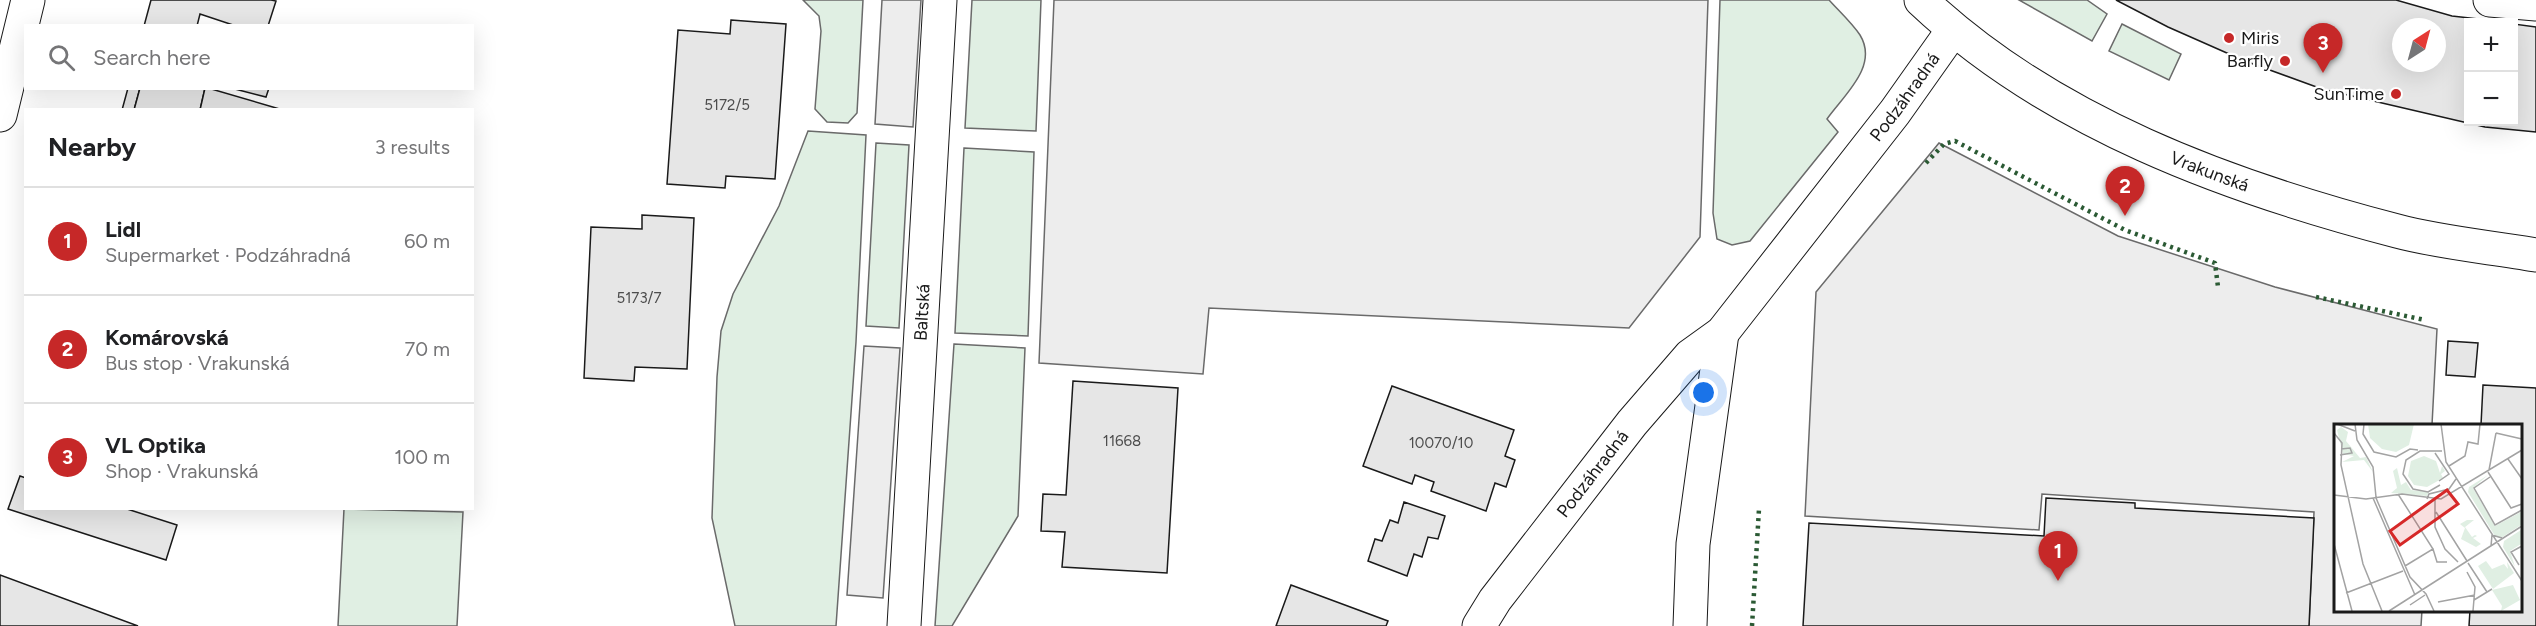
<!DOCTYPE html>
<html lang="en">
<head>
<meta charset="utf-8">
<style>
	:root { --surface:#fff; --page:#f2f2f2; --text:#202124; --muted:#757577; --line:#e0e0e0; --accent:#c62828 }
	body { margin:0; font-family:Figtree,sans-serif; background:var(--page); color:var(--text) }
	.controls { position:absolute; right:18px; top:18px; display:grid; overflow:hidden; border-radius:0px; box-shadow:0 6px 24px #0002 }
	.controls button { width:54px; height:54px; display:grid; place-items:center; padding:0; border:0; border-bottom:2px solid var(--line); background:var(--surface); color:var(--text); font:30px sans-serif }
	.compass { position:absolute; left:2392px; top:18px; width:54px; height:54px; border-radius:50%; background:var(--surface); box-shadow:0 6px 24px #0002; rotate:36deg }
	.you { position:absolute; left:1704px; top:393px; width:21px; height:21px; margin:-15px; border:4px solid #fff; border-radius:50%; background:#1a73e8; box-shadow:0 0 0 9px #1a73e833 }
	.badge { display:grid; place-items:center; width:39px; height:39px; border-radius:50%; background:var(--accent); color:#fff; font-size:20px; font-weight:700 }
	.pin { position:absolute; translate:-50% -50px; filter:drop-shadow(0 2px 3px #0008) }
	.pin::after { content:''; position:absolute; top:32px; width:21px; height:18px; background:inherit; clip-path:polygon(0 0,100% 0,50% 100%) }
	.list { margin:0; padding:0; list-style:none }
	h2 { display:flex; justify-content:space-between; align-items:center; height:78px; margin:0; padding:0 24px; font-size:26px }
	h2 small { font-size:20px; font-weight:400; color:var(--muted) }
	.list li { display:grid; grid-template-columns:39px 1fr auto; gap:18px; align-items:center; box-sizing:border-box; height:108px; padding:0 24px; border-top:2px solid var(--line) }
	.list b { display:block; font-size:22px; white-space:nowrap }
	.list p { margin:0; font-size:20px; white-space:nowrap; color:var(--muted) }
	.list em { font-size:20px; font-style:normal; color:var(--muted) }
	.icon { flex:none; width:33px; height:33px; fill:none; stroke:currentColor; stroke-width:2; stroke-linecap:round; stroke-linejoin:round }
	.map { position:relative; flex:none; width:2536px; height:626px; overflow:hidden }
	.search { position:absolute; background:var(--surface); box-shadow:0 6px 24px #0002; left:24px; top:24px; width:450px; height:66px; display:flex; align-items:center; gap:15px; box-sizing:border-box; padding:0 21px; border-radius:0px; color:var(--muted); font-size:22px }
	.panel { position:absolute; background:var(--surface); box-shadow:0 6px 24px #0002; left:24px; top:108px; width:450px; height:402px; border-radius:0px }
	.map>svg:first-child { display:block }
	.green { fill:#e0efe3; stroke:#6a6a6a; stroke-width:1.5 }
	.parking { fill:#ededed; stroke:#6a6a6a; stroke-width:1.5 }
	.building { fill:#e6e6e6; stroke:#1a1a1a; stroke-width:1.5; fill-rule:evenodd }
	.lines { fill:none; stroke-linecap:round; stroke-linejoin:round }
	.street-casing { stroke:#1a1a1a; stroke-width:35 }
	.secondary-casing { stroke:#1a1a1a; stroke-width:35 }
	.street { stroke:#fff; stroke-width:33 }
	.secondary { stroke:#fff; stroke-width:33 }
	.hedge { stroke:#2b5a34; stroke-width:4.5; stroke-dasharray:3 4.5; stroke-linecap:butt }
	.poi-dot { fill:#c62828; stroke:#fff; stroke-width:2 }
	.labels { text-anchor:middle; stroke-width:4.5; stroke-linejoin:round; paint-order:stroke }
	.number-label { font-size:15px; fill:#4d4d4d }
	.poi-label { font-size:18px; fill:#1a1a1a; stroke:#fff; text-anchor:end }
	.street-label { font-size:18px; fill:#1a1a1a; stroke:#fff }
	.inset-road { fill:none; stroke:#a3a3a3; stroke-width:1.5 }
	.view { fill:#d62828; fill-opacity:0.15; stroke:#d62828; stroke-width:3 }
	.inset-edge { fill:none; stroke:#1a1a1a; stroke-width:3 }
</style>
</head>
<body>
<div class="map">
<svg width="2536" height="626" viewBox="0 0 2536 626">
	<rect width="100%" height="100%" fill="#fff"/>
	<g class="green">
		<path d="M803,0h60l-6,113 -9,10 -21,-1 -12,-13 6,-78 -2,-15z"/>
		<path d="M972,0h69l-5,131 -71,-3z"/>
		<path d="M1720,0h109c10,11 23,23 31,35 19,31 -16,60 -33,84l11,13 -88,109 -18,4 -15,-6 -4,-26z"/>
		<path d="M2019,0h68l20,14 -15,27z"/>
		<path d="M2122,24l59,30 -12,26 -60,-29z"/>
		<path d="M808,131l58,4 -10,207 -20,284h-101l-23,-108 5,-141 4,-46 12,-37 46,-88z"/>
		<path d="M876,143l33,2 -10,183 -33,-2z"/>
		<path d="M964,148l70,4 -6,184 -73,-3z"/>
		<path d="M954,344l71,4 -7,168 -66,110h-17z"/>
		<path d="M344,509l119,3 -6,114h-119z"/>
	</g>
	<g class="parking">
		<path d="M882,0h39l-8,127 -38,-3z"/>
		<path d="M1054,0h654l-8,237 -71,91 -420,-20 -6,66 -164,-11z"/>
		<path d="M1939,143l179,93 157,51 162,42 -5,96h-97v185h87l-1,16h-112l5,-114 -272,-18 -3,36 -234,-14 11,-224z"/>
		<path d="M864,346l36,2 -17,250 -36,-3z"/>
	</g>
	<g class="building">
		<path d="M151,0h120l5,1 -8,25h-32l-36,-12 -3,12h-53z"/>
		<path d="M2116,0h280l56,16 53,6h-37v100h46v-98l22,3v105l-51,-5 -163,-38 -77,-28 -77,-34zM2401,27h36v36h-36z"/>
		<path d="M731,20l55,4 -11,155 -49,-3 -1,12 -58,-4 11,-154 52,4z"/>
		<path d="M128,88h12l-6,22h-12z"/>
		<path d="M140,88h65l-5,22h-66z"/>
		<path d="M205,88h3l75,22h-83z"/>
		<path d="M231,88h38l-3,9z"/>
		<path d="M642,215l52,3 -7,151 -52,-2 -1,14 -50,-3 7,-151 51,2z"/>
		<path d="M2448,341l30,2 -3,34 -29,-2z"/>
		<path d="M1073,381l105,7 -11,185 -105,-6 3,-35 -24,-1 2,-37 23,1z"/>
		<path d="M2483,385l53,3v238h-67l1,-16h50v-185h-39z"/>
		<path d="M1392,386l122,44 -9,26 10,4 -9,27 -11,-4 -9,28 -55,-20 3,-9 -19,-7 -3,9 -49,-18z"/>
		<path d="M20,476l6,2v30h98l53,17 -11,35 -158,-51z"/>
		<path d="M2046,498l89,5v5l179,10 -5,108h-506l6,-103 235,13z"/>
		<path d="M1404,502l41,14 -7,23 -10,-2 -6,20 -8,-3 -7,22 -39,-15 7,-22 7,2 8,-21 8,3z"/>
		<path d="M0,575l138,51h-138z"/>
		<path d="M1291,585l97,36 -2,5h-110z"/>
	</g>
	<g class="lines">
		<defs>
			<g id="street">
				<path d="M2490,0l46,4"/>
				<path d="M0,115l28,-115"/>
				<path id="s1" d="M904,626l36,-626"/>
				<path id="s2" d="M1479,626l16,-26 137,-177 58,-67 32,-23 173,-221 58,-82"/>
				<path d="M1690,626l3,-82 29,-211"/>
			</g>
			<g id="secondary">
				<path id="s3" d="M1921,0c129,122 307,187 476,231 45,12 93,16 139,24"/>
			</g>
		</defs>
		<use href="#street" class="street-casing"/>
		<use href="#secondary" class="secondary-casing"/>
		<use href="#street" class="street"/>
		<use href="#secondary" class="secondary"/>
		<g class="hedge">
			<path d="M1926,163l18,-19 11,-3 170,89 90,33 3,24"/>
			<path d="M2316,297l109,23"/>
			<path d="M1752,626l7,-117"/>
		</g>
	</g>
	<g class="poi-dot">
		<circle cx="2229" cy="38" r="6"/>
		<circle cx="2285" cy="61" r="6"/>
		<circle cx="2396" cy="94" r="6"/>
	</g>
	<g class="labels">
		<g class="number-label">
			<text x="727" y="110">5172/5</text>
			<text x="639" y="303">5173/7</text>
			<text x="1122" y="446">11668</text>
			<text x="1441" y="448">10070/10</text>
		</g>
		<g class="poi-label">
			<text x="2241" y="44" text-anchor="start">Miris</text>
			<text x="2273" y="67">Barfly</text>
			<text x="2384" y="100">SunTime</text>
		</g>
		<g class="street-label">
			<text dy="6" stroke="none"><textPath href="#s2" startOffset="681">Podzáhradná</textPath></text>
			<text dy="6" stroke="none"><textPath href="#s3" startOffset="338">Vrakunská</textPath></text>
			<text dy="6" stroke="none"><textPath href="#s1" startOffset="314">Baltská</textPath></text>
			<text dy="6" stroke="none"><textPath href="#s2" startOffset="190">Podzáhradná</textPath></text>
		</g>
	</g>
	<g transform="translate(2334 424)">
		<rect width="188" height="188" fill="#fff"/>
		<path d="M34,0h46l-5,21 -13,7 -14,-3 -12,-11zM7,3l7,5 -2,9 14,17 6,-1 7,15 -9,-12 -22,2 12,-6 -11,-2 -6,-24zM90,32l12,5 4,12 2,-7 3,5 -4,3 2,4 -16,9 -13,-2 -6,-9 3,-15zM63,44l4,17 5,-3 5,8 18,2 -2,4 -36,-3 6,-5 -4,-17zM154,51l-15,13 22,38 26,-14v13l-20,13 -6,-2 -27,-44 1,-5zM133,96h7l-9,7 7,10 3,-2 2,1 -4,2 8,6 -5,3 -15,-8 4,-11 -5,-4zM187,106v14l-11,7 5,16 -12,-20 1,-6zM152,137l6,8 12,-5 4,5 -1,-7 7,11 -21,16 -15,-23zM179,161l7,15 -19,11 1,-5 -10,-16z" fill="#e0efe3"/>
		<path class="inset-road" d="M3,0l18,7M21,0l2,16 16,27 3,30M30,0l-1,10 11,18 22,5 14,-8 8,1M107,0l5,38 76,119M0,9l8,10 -1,22 22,99 19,47M162,9l26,6M101,29l14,21 -10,7M6,31l12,-2 -2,-5 -9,1M174,35l14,20M115,42l16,-10 3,-14 10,2 2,-20M155,46l7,-37M154,48l23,36 11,-4M156,53l-16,11 21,37 27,-15M106,61l-12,7 -15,-3 -10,-15 3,-14 14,-9h22M64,70l35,55 -28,17M0,71l32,4 36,-5 39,5 81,-49M39,74l42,97M42,74l34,79 16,17 8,17M93,75l2,-5 20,-5 7,-10M101,76v27l10,22 13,13M102,88l31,49M0,120l18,67M157,122l1,-11 10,3M99,125l4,13h10M134,139l19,29M185,141l-8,-13 11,-6M133,148l8,15 -2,24M12,169l57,-22M140,176l18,-11M104,178l37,-7M76,181l15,-10M55,187l133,-85"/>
		<path class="view" d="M113,66l11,14 -58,41 -10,-14z"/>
		<rect width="188" height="188" class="inset-edge"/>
	</g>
</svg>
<div class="controls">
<button>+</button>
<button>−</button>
</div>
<svg class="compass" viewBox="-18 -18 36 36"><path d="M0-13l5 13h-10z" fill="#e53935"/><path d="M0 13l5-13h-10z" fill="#757577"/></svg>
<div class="you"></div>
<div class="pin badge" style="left:2058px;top:581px">1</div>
<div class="pin badge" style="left:2125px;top:216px">2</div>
<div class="pin badge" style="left:2323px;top:73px">3</div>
<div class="search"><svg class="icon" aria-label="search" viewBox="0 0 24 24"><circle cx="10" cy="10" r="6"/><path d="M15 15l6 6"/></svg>Search here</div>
<section class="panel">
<h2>Nearby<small>3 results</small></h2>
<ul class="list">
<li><span class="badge">1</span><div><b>Lidl</b><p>Supermarket · Podzáhradná</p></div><em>60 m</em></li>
<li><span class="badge">2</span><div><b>Komárovská</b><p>Bus stop · Vrakunská</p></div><em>70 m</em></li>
<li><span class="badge">3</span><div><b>VL Optika</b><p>Shop · Vrakunská</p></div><em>100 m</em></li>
</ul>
</section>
</div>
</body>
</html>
